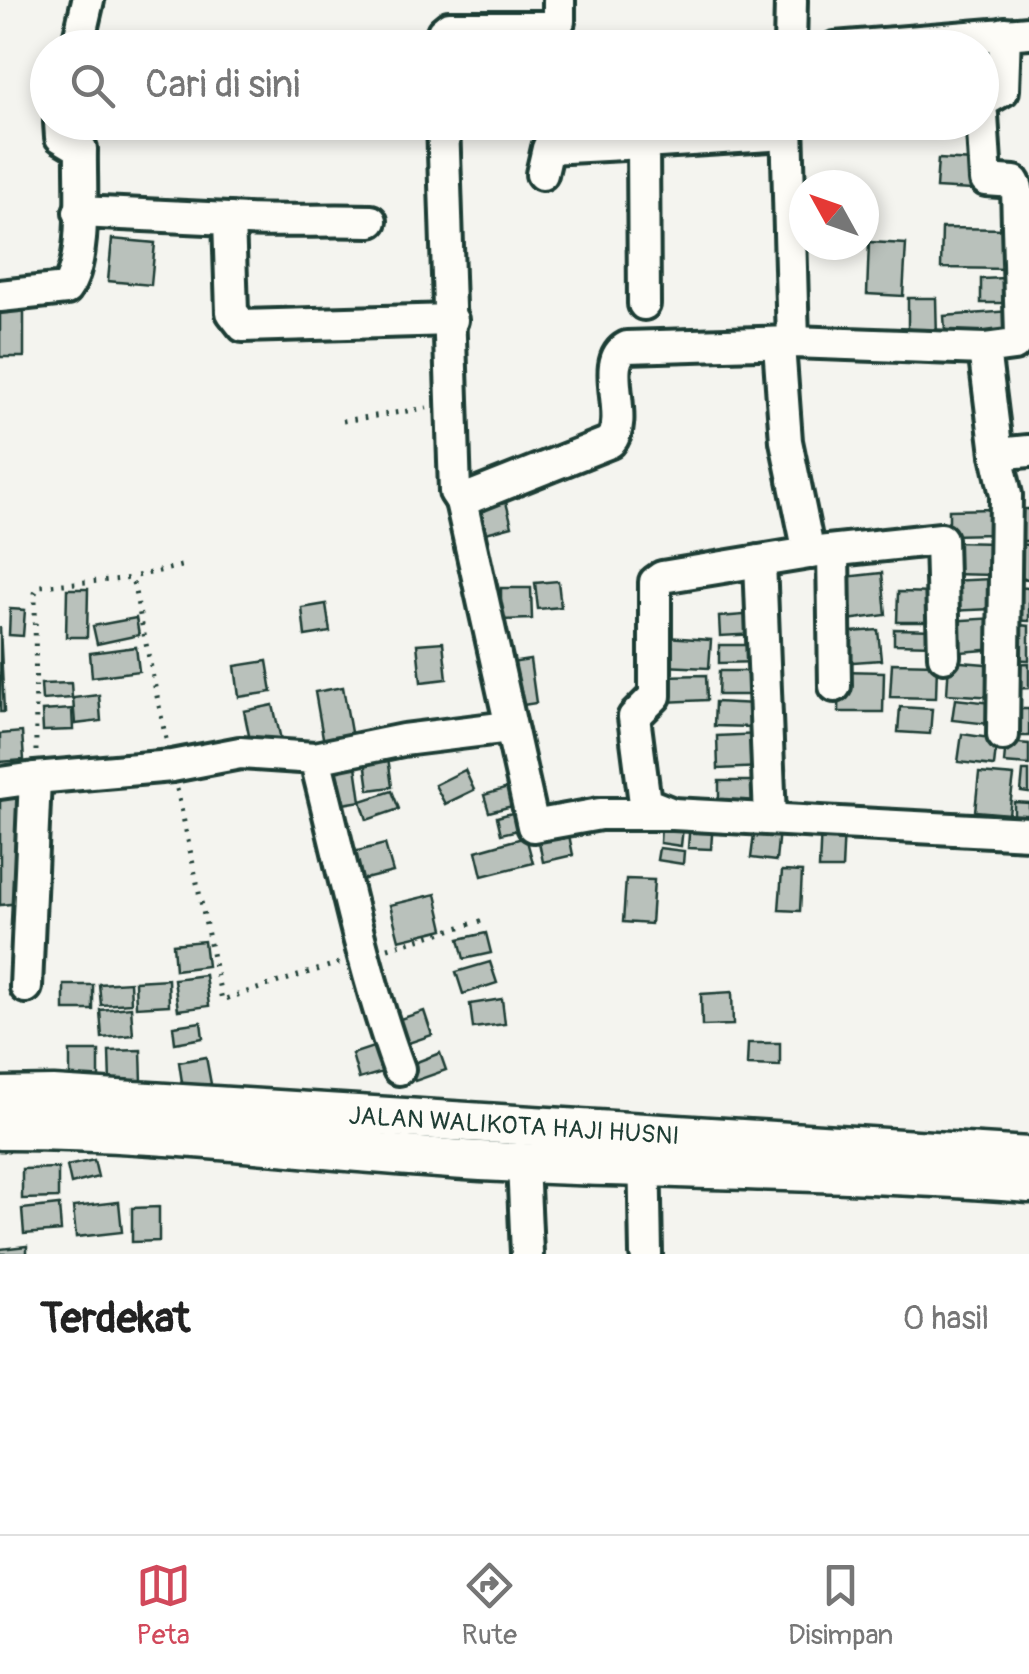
<!DOCTYPE html>
<html lang="id">
<head>
<meta charset="utf-8">
<style>
	:root { --surface:#fff; --page:#f6f6f6; --text:#222; --muted:#767676; --line:#e0e0e0; --accent:#d1495b }
	body { margin:0; font-family:Pangolin,sans-serif; background:var(--page); color:var(--text) }
	.compass { position:absolute; left:789px; top:170px; width:90px; height:90px; border-radius:50%; background:var(--surface); box-shadow:0 5px 15px #0003; rotate:310deg }
	.list { margin:0; padding:0; list-style:none }
	h2 { display:flex; justify-content:space-between; align-items:center; height:130px; margin:0; padding:0 40px; font-size:42px }
	h2 small { font-size:32px; font-weight:400; color:var(--muted) }
	.icon { flex:none; width:55px; height:55px; fill:none; stroke:currentColor; stroke-width:2; stroke-linecap:round; stroke-linejoin:round }
	.map { position:relative; flex:none; width:1029px; height:1254px; overflow:hidden }
	.search { position:absolute; background:var(--surface); box-shadow:0 5px 15px #0003; left:30px; right:30px; top:30px; height:110px; display:flex; align-items:center; gap:25px; box-sizing:border-box; padding:0 35px; border-radius:55px; color:var(--muted); font-size:38px }
	.sheet { height:280px; background:var(--surface) }
	nav { display:flex; justify-content:space-around; align-items:center; box-sizing:border-box; height:140px; border-top:2px solid var(--line); background:var(--surface); font-size:28px; color:var(--muted) }
	nav a { display:grid; justify-items:center; gap:5px }
	nav .on { color:var(--accent) }
	.map>svg:first-child { display:block }
	.building { fill:#b9c1bb; stroke:#1f3d34; stroke-width:2.5 }
	.lines { fill:none; stroke-linecap:round; stroke-linejoin:round }
	.minor-casing { stroke:#1f3d34; stroke-width:38 }
	.tertiary-casing { stroke:#1f3d34; stroke-width:45 }
	.path { stroke:#1f3d34; stroke-width:5; stroke-dasharray:2.5 8; stroke-linecap:butt }
	.minor { stroke:#fdfcf7; stroke-width:30 }
	.tertiary { stroke:#fdfcf7; stroke-width:38 }
	.labels { text-anchor:middle; stroke-width:10; stroke-linejoin:round; paint-order:stroke }
	.street-label { font-size:25px; fill:#1f3d34; stroke:#fdfcf7 }
</style>
</head>
<body>
<div class="map">
<svg width="1029" height="1254" viewBox="0 0 1029 1254">
	<rect width="100%" height="100%" fill="#f4f4ef"/>
	<filter id="ink" filterUnits="userSpaceOnUse"><feTurbulence type="fractalNoise" baseFrequency=".01" numOctaves="2"/><feDisplacementMap in="SourceGraphic" scale="20" xChannelSelector="R" yChannelSelector="G"/><feConvolveMatrix kernelMatrix="1 2 1 2 8 2 1 2 1" color-interpolation-filters="sRGB"/></filter>
	<g filter="url(#ink)">
		<g class="building">
			<path d="M938,159l36,2 -2,29 -36,-2z"/>
			<path d="M942,228l68,1v40l-69,-1z"/>
			<path d="M112,239l43,4 -4,42 -43,-4z"/>
			<path d="M869,242l37,2 -3,52 -36,-2z"/>
			<path d="M1005,278v25h-24v-24z"/>
			<path d="M908,298h28l1,42h-29z"/>
			<rect x="0" y="308" width="24" height="49"/>
			<path d="M1010,311l1,28 -65,4 -2,-27z"/>
			<path d="M505,498l7,28 -41,11 -7,-28z"/>
			<path d="M993,509v25l-44,1v-25z"/>
			<rect x="1013" y="509" width="16" height="32"/>
			<path d="M950,542l46,1 -2,32 -45,-1z"/>
			<path d="M1013,544l16,1v34l-17,-1z"/>
			<path d="M882,573l4,42 -47,6 -4,-43z"/>
			<path d="M991,579l1,30 -43,2 -1,-30z"/>
			<path d="M558,581l3,26 -23,2 -3,-26z"/>
			<path d="M1012,587l17,1v33l-19,-1z"/>
			<path d="M501,588h30l1,31 -31,1z"/>
			<path d="M67,589h21l-1,48h-21z"/>
			<path d="M898,592l36,1 -1,29h-36z"/>
			<path d="M326,604l4,28 -25,4 -3,-28z"/>
			<path d="M10,609l15,1 -2,26 -14,-1z"/>
			<path d="M756,614l1,20 -37,2 -1,-19z"/>
			<path d="M136,618l3,17 -42,9 -4,-18z"/>
			<path d="M996,618l1,31 -48,4 -2,-32z"/>
			<path d="M1009,624l20,2v34l-22,-1z"/>
			<path d="M0,627l4,85h-4z"/>
			<path d="M894,629l43,1 -1,15 -42,-1z"/>
			<path d="M878,630l3,30 -42,3 -2,-30z"/>
			<path d="M665,637l46,3 -2,28 -46,-2z"/>
			<path d="M443,642l4,37 -26,3 -4,-38z"/>
			<path d="M719,645h40v17l-40,1z"/>
			<path d="M136,647l3,24 -47,6 -2,-24z"/>
			<path d="M530,660l6,43 -26,4 -6,-43z"/>
			<path d="M267,661l5,31 -33,5 -4,-31z"/>
			<path d="M949,661l48,4 -2,32 -48,-3z"/>
			<path d="M892,663l45,1 -1,34 -46,-1z"/>
			<path d="M1029,663v25l-20,1v-25z"/>
			<path d="M719,671h38v24h-39z"/>
			<path d="M840,671l44,1 -1,40h-44z"/>
			<path d="M706,675l1,25 -43,2 -1,-26z"/>
			<path d="M71,683l1,15 -30,2 -1,-16z"/>
			<path d="M343,687l9,51 -28,5 -9,-51z"/>
			<path d="M99,695l2,26 -26,3 -2,-26z"/>
			<path d="M955,699l37,4 -3,21 -37,-4z"/>
			<path d="M715,702l41,2 -1,23 -41,-1z"/>
			<path d="M273,705l9,39 -30,6 -8,-39z"/>
			<path d="M900,707l32,2 -2,25 -32,-2z"/>
			<path d="M72,709l1,21 -30,1 -1,-20z"/>
			<rect x="1012" y="709" width="17" height="27"/>
			<path d="M22,732l2,28 -24,2v-28z"/>
			<path d="M761,734l1,33 -44,2 -1,-33z"/>
			<path d="M962,734l35,5 -3,27 -36,-4z"/>
			<path d="M1006,742l23,2v21l-25,-2z"/>
			<path d="M388,757l4,30 -23,3 -4,-30z"/>
			<path d="M355,759l6,42 -24,4 -21,-45z"/>
			<path d="M465,770l9,20 -29,14 -10,-19z"/>
			<path d="M1023,771h6v22l-8,-1z"/>
			<path d="M979,773l35,3 -5,38 -34,-3z"/>
			<rect x="719" y="781" width="39" height="30"/>
			<path d="M511,787l5,18 -27,7 -5,-17z"/>
			<path d="M22,789l-2,114 -20,2v-113z"/>
			<path d="M392,791l7,18 -32,11 -6,-19z"/>
			<path d="M1014,802l15,1v20h-15z"/>
			<path d="M527,809l4,18 -30,7 -4,-17z"/>
			<path d="M690,820l23,1 -2,28 -23,-1z"/>
			<path d="M567,825l6,30 -30,7 -6,-30z"/>
			<path d="M661,825l22,2 -2,19 -21,-3z"/>
			<path d="M755,826l24,3 -3,32 -25,-3z"/>
			<path d="M821,826l23,1 -2,42h-23z"/>
			<path d="M526,837l7,26 -51,13 -6,-25z"/>
			<path d="M385,844l8,28 -36,9 -7,-28z"/>
			<path d="M659,848l25,3 -1,13 -26,-4z"/>
			<path d="M782,871l20,1 -2,39 -21,-1z"/>
			<path d="M626,879l28,1 -3,44 -28,-2z"/>
			<path d="M436,894l8,35 -45,11 -9,-35z"/>
			<path d="M486,933l5,20 -27,6 -5,-20z"/>
			<path d="M204,941l3,25 -32,4 -2,-26z"/>
			<path d="M490,962l7,21 -34,11 -7,-22z"/>
			<path d="M205,975l4,31 -31,4 -4,-31z"/>
			<path d="M168,979l1,26 -33,2 -1,-26z"/>
			<path d="M130,982l1,21 -30,2 -2,-21z"/>
			<rect x="64" y="985" width="29" height="25"/>
			<path d="M732,992l1,33 -31,1 -1,-32z"/>
			<path d="M502,999l3,25 -32,4 -3,-24z"/>
			<path d="M131,1007l2,28 -31,3 -2,-28z"/>
			<path d="M424,1011l8,24 -32,11 -9,-24z"/>
			<path d="M201,1022l2,16 -28,5 -2,-17z"/>
			<path d="M748,1043h32v23l-33,-1z"/>
			<path d="M382,1044l8,26 -31,9 -7,-25z"/>
			<path d="M141,1050l1,33 -32,1 -1,-33z"/>
			<path d="M70,1051h29v33l-29,1z"/>
			<path d="M440,1053l6,17 -31,11 -6,-16z"/>
			<path d="M206,1057l5,27 -28,5 -4,-27z"/>
			<path d="M94,1160l4,17 -27,7 -4,-18z"/>
			<path d="M58,1168v30l-36,1v-30z"/>
			<path d="M119,1202l3,30 -46,5 -3,-30z"/>
			<path d="M59,1205l2,26 -37,3 -2,-25z"/>
			<path d="M159,1207v34l-27,1v-34z"/>
			<path d="M27,1246v8h-27v-5z"/>
		</g>
		<g class="lines">
			<defs>
				<g id="minor">
					<path d="M77,48l11,-48"/>
					<path d="M442,48l1,-16 6,-5h105l5,-6v-21"/>
					<path d="M790,48l1,-48"/>
					<path d="M835,48l194,-16"/>
					<path d="M982,102l21,-12 2,-57"/>
					<path d="M982,115l4,65 28,2 3,6 4,149 -7,8 -30,4 13,105 32,-3"/>
					<path d="M443,122l12,370 6,9 149,-59c21,-23 -12,-80 17,-95l166,-5 191,7"/>
					<path d="M787,122l6,220"/>
					<path d="M542,174l6,-26 95,-5"/>
					<path d="M79,212l150,7 3,93 11,14 209,-6"/>
					<path d="M229,219c49,4 94,0 142,2"/>
					<path d="M0,296l66,-7c21,-28 14,-104 15,-140l-20,-12 -1,-15"/>
					<path d="M644,304l-1,-161 143,-9"/>
					<path d="M779,345l7,96 23,112 132,-14 3,117"/>
					<path d="M997,454l9,41 -3,240"/>
					<path d="M461,501l72,325 67,-12h73l356,19"/>
					<path d="M833,551l2,135"/>
					<path d="M760,561l10,258"/>
					<path d="M315,758l88,-18 106,-13"/>
					<path d="M35,778l137,-12 68,-13 75,5c27,105 47,210 84,311"/>
					<path d="M0,783l35,-5 -9,209"/>
					<path d="M670,813l-25,-10 -11,-86 21,-21v-114l7,-5 147,-24"/>
					<path d="M644,1147l2,107"/>
					<path d="M523,1163l4,91"/>
				</g>
				<g id="tertiary">
					<path id="s1" d="M0,1097l53,-1 976,61"/>
					<path d="M0,1130c174,-1 348,26 522,33 169,7 338,7 507,20"/>
				</g>
			</defs>
			<use href="#minor" class="minor-casing"/>
			<use href="#tertiary" class="tertiary-casing"/>
			<g class="path">
				<path d="M343,421l84,-13"/>
				<path d="M166,739l-33,-157 4,-6 44,-10"/>
				<path d="M36,751l-1,-158 5,-7 94,-8"/>
				<path d="M177,789l45,211 117,-37"/>
				<path d="M388,948l93,-27"/>
			</g>
			<use href="#minor" class="minor"/>
			<use href="#tertiary" class="tertiary"/>
		</g>
	</g>
	<g class="labels">
		<g class="street-label">
			<text dy="9" stroke="none"><textPath href="#s1" startOffset="515">JALAN WALIKOTA HAJI HUSNI</textPath></text>
		</g>
	</g>
</svg>
<svg class="compass" viewBox="-18 -18 36 36"><path d="M0-13l5 13h-10z" fill="#e53935"/><path d="M0 13l5-13h-10z" fill="#767676"/></svg>
<div class="search"><svg class="icon" aria-label="search" viewBox="0 0 24 24"><circle cx="10" cy="10" r="6"/><path d="M15 15l6 6"/></svg>Cari di sini</div>
</div>
<section class="sheet">
<h2>Terdekat<small>0 hasil</small></h2>
<ul class="list">
</ul>
</section>
<nav>
<a class="on"><svg class="icon" aria-label="map" viewBox="0 0 24 24"><path d="M3 6l6-2 6 2 6-2v14l-6 2-6-2-6 2zM9 4v14M15 6v14"/></svg>Peta</a>
<a><svg class="icon" aria-label="directions" viewBox="0 0 24 24"><path d="M12 3l9 9-9 9-9-9zM9 14v-3h6M13 9l2 2-2 2"/></svg>Rute</a>
<a><svg class="icon" aria-label="saved" viewBox="0 0 24 24"><path d="M7 4h10v16l-5-4-5 4z"/></svg>Disimpan</a>
</nav>
</body>
</html>
